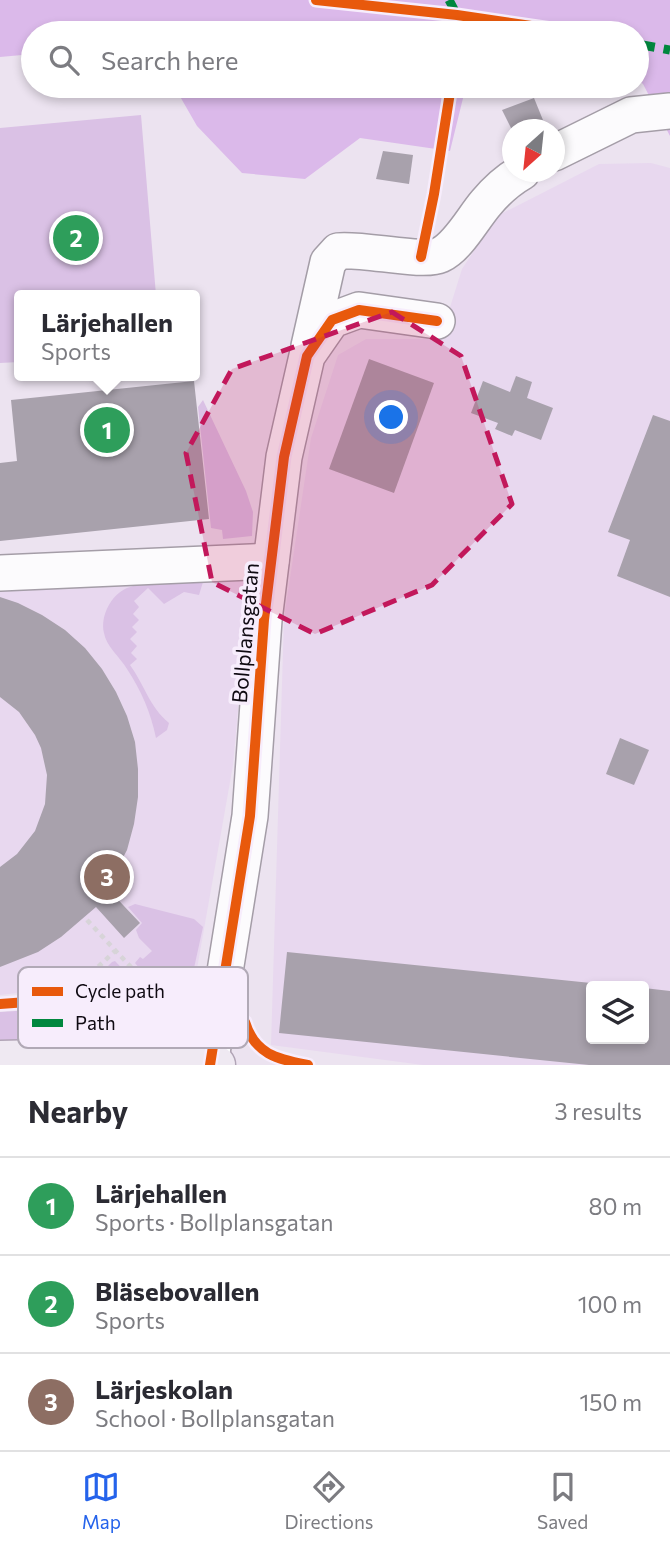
<!DOCTYPE html>
<html lang="en">
<head>
<meta charset="utf-8">
<style>
	:root { --surface:#fff; --page:#f7f7f7; --text:#2b2b33; --muted:#7c7c81; --line:#e1e1e2; --accent:#2563eb }
	body { margin:0; font-family:Commissioner,sans-serif; background:var(--page); color:var(--text) }
	.controls { position:absolute; right:21px; bottom:21px; display:grid; overflow:hidden; border-radius:7px; box-shadow:0 4px 10px #0003 }
	.controls button { width:63px; height:63px; display:grid; place-items:center; padding:0; border:0; border-bottom:2px solid var(--line); background:var(--surface); color:var(--text); font:35px sans-serif }
	.compass { position:absolute; left:502px; top:119px; width:63px; height:63px; border-radius:50%; background:var(--surface); box-shadow:0 4px 10px #0003; rotate:207deg }
	.you { position:absolute; left:392px; top:418px; width:24px; height:24px; margin:-18px; border:5px solid #fff; border-radius:50%; background:#1a73e8; box-shadow:0 0 0 10px #1a73e833 }
	.badge { display:grid; place-items:center; width:46px; height:46px; border-radius:50%; background:var(--accent); color:#fff; font-size:23px; font-weight:700 }
	.pin { position:absolute; translate:-50% -50%; border:4px solid #fff; box-shadow:0 2px 7px #0006 }
	.popup { position:absolute; left:14px; top:290px; width:186px; height:91px; box-sizing:border-box; display:grid; place-content:center; border-radius:7px; background:var(--surface); filter:drop-shadow(0 2px 5px #0005); font-size:23px; white-space:nowrap; color:var(--muted) }
	.popup b { font-size:26px; color:var(--text) }
	.popup::after { content:''; position:absolute; left:50%; top:100%; margin-left:-14px; border:14px solid transparent; border-top-color:var(--surface) }
	.list { margin:0; padding:0; list-style:none }
	h2 { display:flex; justify-content:space-between; align-items:center; height:91px; margin:0; padding:0 28px; font-size:30px }
	h2 small { font-size:23px; font-weight:400; color:var(--muted) }
	.list li { display:grid; grid-template-columns:46px 1fr auto; gap:21px; align-items:center; box-sizing:border-box; height:98px; padding:0 28px; border-top:2px solid var(--line) }
	.list b { display:block; font-size:26px; white-space:nowrap }
	.list p { margin:0; font-size:23px; white-space:nowrap; color:var(--muted) }
	.list em { font-size:23px; font-style:normal; color:var(--muted) }
	.icon { flex:none; width:38px; height:38px; fill:none; stroke:currentColor; stroke-width:2; stroke-linecap:round; stroke-linejoin:round }
	.map { position:relative; flex:none; width:670px; height:1065px; overflow:hidden }
	.search { position:absolute; background:var(--surface); box-shadow:0 4px 10px #0003; left:21px; right:21px; top:21px; height:77px; display:flex; align-items:center; gap:18px; box-sizing:border-box; padding:0 24px; border-radius:38px; color:var(--muted); font-size:26px }
	.sheet { height:385px; background:var(--surface) }
	nav { display:flex; justify-content:space-around; align-items:center; box-sizing:border-box; height:98px; border-top:2px solid var(--line); background:var(--surface); font-size:19px; color:var(--muted) }
	nav a { display:grid; justify-items:center; gap:4px }
	nav .on { color:var(--accent) }
	.map>svg:first-child { display:block }
	.built { fill:#e8d8ef; fill-rule:evenodd }
	.green { fill:#dac1e5 }
	.forest { fill:#dbb9ea }
	.building { fill:#a8a1ac }
	.lines { fill:none; stroke-linecap:round; stroke-linejoin:round }
	.minor-casing { stroke:#a49da7; stroke-width:38 }
	.major-casing { stroke:#b1a4b6; stroke-width:41 }
	.path { stroke:#d7d4d8; stroke-width:4.5; stroke-dasharray:5 5; stroke-linecap:butt }
	.minor { stroke:#fcfbfd; stroke-width:35 }
	.major { stroke:#efe9f2; stroke-width:38 }
	.quiet { stroke:#00873e; stroke-width:9; stroke-dasharray:18 9; stroke-linecap:butt }
	.cycleway-casing { stroke:#f7edfc; stroke-width:15 }
	.cycleway { stroke:#e8590c; stroke-width:10 }
	.marked { fill:#c2185b; fill-opacity:0.2; stroke:#c2185b; stroke-width:5; stroke-dasharray:14 9; stroke-linejoin:round }
	.labels { text-anchor:middle; stroke-width:7; stroke-linejoin:round; paint-order:stroke }
	.street-label { font-size:21px; fill:#0f0a12; stroke:#f7edfc }
	.key { fill:#f7edfc; stroke:#b1a9b6; stroke-width:2 }
	.key-label { font-size:19px; fill:#0f0a12 }
</style>
</head>
<body>
<div class="map">
<svg width="670" height="1065" viewBox="0 0 670 1065">
	<rect width="100%" height="100%" fill="#ece3f0"/>
	<g class="built">
		<path d="M651,163l19,5v897h-247l-152,-20 13,-427 27,-180 27,-83 28,-16h74l22,-70 35,-53 102,-52zM591,986h53v53h-53z"/>
		<path d="M0,567l251,1 -18,197 -41,232 -139,-8 -53,6z"/>
	</g>
	<g class="green">
		<path d="M141,115l15,180h-136l-1,67 -19,1v-235z"/>
		<path d="M203,400l43,91 7,21 -1,24 -29,3 -1,-9 -11,-2 -13,-121z"/>
		<path d="M196,579l7,3 -4,13 -15,-3 -20,12 -16,-16 -14,13 5,6 -6,7 6,6 -7,7 5,5 -7,7 7,7 -6,7 6,6 -7,6c15,21 19,41 39,58l-2,7 -11,8c-5,-25 -15,-48 -29,-69 -7,-12 -21,-23 -23,-36 -4,-17 7,-38 23,-45 20,-8 48,-7 69,-9z"/>
		<path d="M135,904l59,15 9,8 -14,64 -3,10c-4,2 -5,3 -10,2 -11,-3 -33,-31 -41,-40l5,-6 3,2 9,-8 -13,-13 -3,-8 6,-7 -14,-16z"/>
		<path d="M115,961l35,37 -64,-4 1,-7 25,-25z"/>
		<path d="M62,1008l46,1 72,9 7,2 2,3c-7,12 -21,16 -33,21l-156,4v-36z"/>
	</g>
	<g class="forest">
		<path d="M0,0h670v136l-27,-52 -6,-5v-46h-604v21l-33,3z"/>
		<path d="M174,86h292l-16,65 -90,-13 -55,41 -63,-6 -45,-47z"/>
	</g>
	<g class="building">
		<path d="M534,98l13,32h-35l-10,-20z"/>
		<path d="M383,151l30,4 -4,29 -33,-5z"/>
		<path d="M369,359l65,24 -40,110 -65,-24z"/>
		<path d="M516,376l16,6 -5,16 26,10 -12,32 -26,-10 -3,6 -17,-7 3,-6 -27,-10 12,-32 27,11z"/>
		<path d="M194,381l15,138 -209,22v-78l17,-2 -6,-61z"/>
		<path d="M653,415l17,6v176l-53,-21 13,-36 -22,-8z"/>
		<path d="M0,597l18,6 24,12 23,15 20,18 17,21 14,23 11,24 8,26 3,27v28l-4,27 -7,26 -20,38 33,35 -16,15 -28,-31 -35,30 -23,15 -38,15v-100l17,-13 18,-23 10,-27 2,-29 -6,-27 -6,-13 -16,-23 -19,-15z"/>
		<path d="M620,738l29,12 -15,35 -28,-11z"/>
		<path d="M287,952l304,31v56h53v-51l26,3v74h-81l-310,-32z"/>
	</g>
	<g class="lines">
		<defs>
			<g id="minor">
				<path d="M554,153l77,-38 39,-4"/>
				<path d="M309,346l19,-84 10,-11c25,-3 85,12 102,4 18,-8 33,-37 46,-52 10,-12 22,-23 36,-31"/>
				<path d="M0,573l271,-12"/>
				<path d="M210,1065l40,-249 14,-196 20,-163 23,-101 25,-36 27,-10 78,11"/>
			</g>
			<path id="major" d="M0,1060l41,-1 175,6"/>
		</defs>
		<use href="#minor" class="minor-casing"/>
		<use href="#major" class="major-casing"/>
		<g class="path">
			<path d="M87,920l82,88"/>
			<path d="M62,1001l53,-50"/>
		</g>
		<use href="#minor" class="minor"/>
		<use href="#major" class="major"/>
		<g class="quiet">
			<path d="M449,0l8,15 -1,18"/>
			<path d="M637,44l33,6"/>
		</g>
		<defs>
			<g id="cycleway">
				<path d="M316,0l141,15 122,18"/>
				<path d="M421,257l13,-63 17,-108"/>
				<path d="M0,1004l54,-4 100,6 91,16c10,33 33,37 63,43"/>
				<path d="M210,1065l40,-249 14,-196 20,-163 23,-101 25,-36 27,-10 78,11"/>
			</g>
		</defs>
		<use href="#cycleway" class="cycleway-casing"/>
		<use href="#cycleway" class="cycleway"/>
	</g>
	<path class="marked" d="M392,312l69,44 51,148 -80,81 -117,49 -103,-52 -26,-129 46,-84z"/>
	<g class="labels">
		<g class="street-label">
			<text transform="translate(246 633) rotate(-85)" y="7">Bollplansgatan</text>
		</g>
	</g>
	<rect x="18" y="967" width="230" height="81" rx="10" class="key"/>
	<rect x="32" y="987" width="31" height="9" fill="#e8590c"/>
	<rect x="32" y="1019" width="31" height="8" fill="#00873e"/>
	<g class="key-label">
		<text x="75" y="998">Cycle path</text>
		<text x="75" y="1030">Path</text>
	</g>
</svg>
<div class="controls">
<button><svg class="icon" aria-label="layers" viewBox="0 0 24 24"><path d="M12 4l9 5-9 5-9-5zM3 14l9 5 9-5"/></svg></button>
</div>
<svg class="compass" viewBox="-18 -18 36 36"><path d="M0-13l5 13h-10z" fill="#e53935"/><path d="M0 13l5-13h-10z" fill="#7c7c81"/></svg>
<div class="you"></div>
<div class="pin badge" style="left:107px;top:430px;background:#2e9e5b">1</div>
<div class="popup"><b>Lärjehallen</b>Sports</div>
<div class="pin badge" style="left:76px;top:238px;background:#2e9e5b">2</div>
<div class="pin badge" style="left:107px;top:877px;background:#8d6e63">3</div>
<div class="search"><svg class="icon" aria-label="search" viewBox="0 0 24 24"><circle cx="10" cy="10" r="6"/><path d="M15 15l6 6"/></svg>Search here</div>
</div>
<section class="sheet">
<h2>Nearby<small>3 results</small></h2>
<ul class="list">
<li><span class="badge" style="background:#2e9e5b">1</span><div><b>Lärjehallen</b><p>Sports · Bollplansgatan</p></div><em>80 m</em></li>
<li><span class="badge" style="background:#2e9e5b">2</span><div><b>Bläsebovallen</b><p>Sports</p></div><em>100 m</em></li>
<li><span class="badge" style="background:#8d6e63">3</span><div><b>Lärjeskolan</b><p>School · Bollplansgatan</p></div><em>150 m</em></li>
</ul>
</section>
<nav>
<a class="on"><svg class="icon" aria-label="map" viewBox="0 0 24 24"><path d="M3 6l6-2 6 2 6-2v14l-6 2-6-2-6 2zM9 4v14M15 6v14"/></svg>Map</a>
<a><svg class="icon" aria-label="directions" viewBox="0 0 24 24"><path d="M12 3l9 9-9 9-9-9zM9 14v-3h6M13 9l2 2-2 2"/></svg>Directions</a>
<a><svg class="icon" aria-label="saved" viewBox="0 0 24 24"><path d="M7 4h10v16l-5-4-5 4z"/></svg>Saved</a>
</nav>
</body>
</html>
